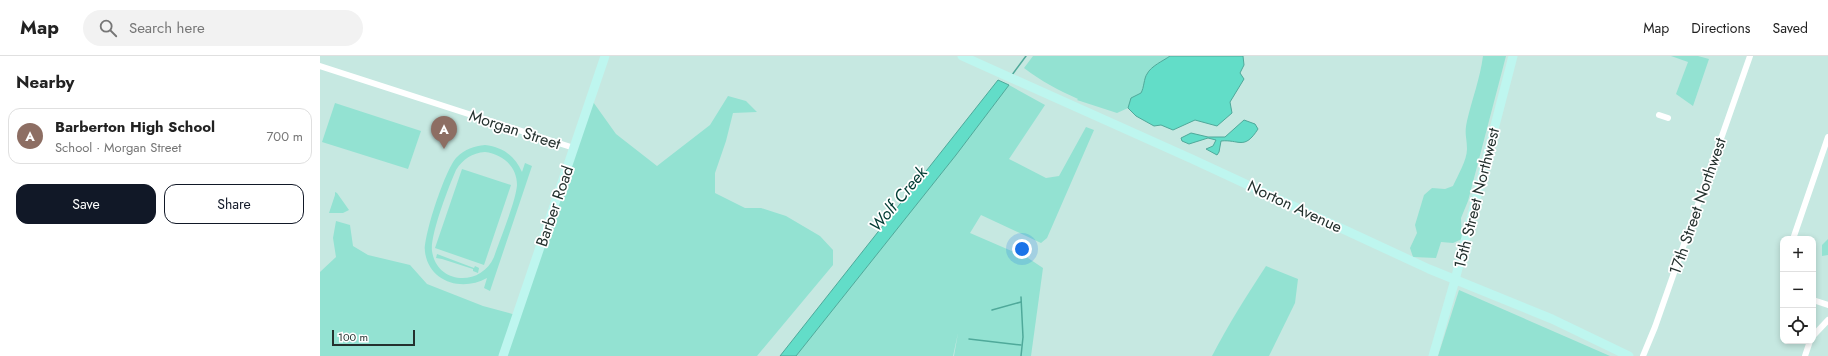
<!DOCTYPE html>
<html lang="en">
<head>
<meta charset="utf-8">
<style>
	:root { --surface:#fff; --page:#f2f2f2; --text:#222; --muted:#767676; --line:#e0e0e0; --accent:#111827 }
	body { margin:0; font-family:Jost,sans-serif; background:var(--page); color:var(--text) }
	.controls { position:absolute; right:12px; bottom:12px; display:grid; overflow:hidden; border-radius:8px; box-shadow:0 2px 6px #0003 }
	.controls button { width:36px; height:36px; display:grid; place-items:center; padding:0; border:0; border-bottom:1px solid var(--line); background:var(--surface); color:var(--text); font:20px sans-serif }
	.scale { position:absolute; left:12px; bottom:10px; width:83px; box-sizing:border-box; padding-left:4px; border:2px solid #24312e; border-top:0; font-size:11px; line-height:14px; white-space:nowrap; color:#24312e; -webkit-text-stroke:3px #fff; paint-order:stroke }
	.you { position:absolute; left:702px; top:193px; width:14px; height:14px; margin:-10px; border:3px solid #fff; border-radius:50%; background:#1a73e8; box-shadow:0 0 0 6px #1a73e833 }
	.badge { display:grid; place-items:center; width:26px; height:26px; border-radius:50%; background:var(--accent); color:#fff; font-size:13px; font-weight:700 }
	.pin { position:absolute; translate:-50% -33px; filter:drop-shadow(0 1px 2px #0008) }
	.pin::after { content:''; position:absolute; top:21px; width:14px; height:12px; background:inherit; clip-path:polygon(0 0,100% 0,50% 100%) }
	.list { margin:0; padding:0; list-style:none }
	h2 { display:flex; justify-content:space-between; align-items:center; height:52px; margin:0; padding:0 16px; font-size:17px }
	h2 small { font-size:13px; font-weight:400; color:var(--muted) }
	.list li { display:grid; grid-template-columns:26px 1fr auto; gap:12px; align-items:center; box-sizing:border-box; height:56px; margin:0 8px 8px; padding:0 8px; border:1px solid var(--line); border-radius:12px }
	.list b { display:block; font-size:15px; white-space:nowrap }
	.list p { margin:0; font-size:13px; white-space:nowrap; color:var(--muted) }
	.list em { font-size:13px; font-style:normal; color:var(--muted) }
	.actions { display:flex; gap:8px; padding:12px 16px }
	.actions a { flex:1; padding:9px 0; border:1px solid var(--accent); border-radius:12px; text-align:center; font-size:14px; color:var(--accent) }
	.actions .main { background:var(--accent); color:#fff }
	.icon { flex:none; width:22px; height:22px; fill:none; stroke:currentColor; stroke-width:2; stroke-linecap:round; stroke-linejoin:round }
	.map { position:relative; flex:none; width:1508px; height:300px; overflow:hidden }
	header { display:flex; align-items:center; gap:24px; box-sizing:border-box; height:56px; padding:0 20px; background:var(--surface); border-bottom:1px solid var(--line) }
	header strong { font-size:19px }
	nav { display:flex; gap:22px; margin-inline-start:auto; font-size:14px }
	.search { width:280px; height:36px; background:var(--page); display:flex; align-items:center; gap:10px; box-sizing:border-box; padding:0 14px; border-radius:22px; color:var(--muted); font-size:15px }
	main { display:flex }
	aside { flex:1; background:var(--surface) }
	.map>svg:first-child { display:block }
	.green { fill:#93e2d2; fill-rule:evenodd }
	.water { fill:#62ddc8; stroke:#4fa99a }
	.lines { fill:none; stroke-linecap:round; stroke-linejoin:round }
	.stream { stroke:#4fa99a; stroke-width:1.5 }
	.street { stroke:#fff; stroke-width:6 }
	.secondary { stroke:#bef6ef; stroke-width:9 }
	.labels { text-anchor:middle; stroke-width:3.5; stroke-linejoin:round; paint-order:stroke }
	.street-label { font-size:16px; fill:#24312e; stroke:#fff }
	.water-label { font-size:17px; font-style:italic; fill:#003b33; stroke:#fff }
</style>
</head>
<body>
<header>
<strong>Map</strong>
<div class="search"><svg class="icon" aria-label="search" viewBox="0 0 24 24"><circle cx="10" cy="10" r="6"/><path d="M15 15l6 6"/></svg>Search here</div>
<nav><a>Map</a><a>Directions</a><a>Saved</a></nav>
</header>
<main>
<aside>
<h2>Nearby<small></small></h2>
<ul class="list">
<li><span class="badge" style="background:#8d6e63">A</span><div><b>Barberton High School</b><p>School · Morgan Street</p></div><em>700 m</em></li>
</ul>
<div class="actions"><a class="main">Save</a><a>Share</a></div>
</aside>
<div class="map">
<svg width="1508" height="300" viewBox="0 0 1508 300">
	<rect width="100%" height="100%" fill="#c6e8e1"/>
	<g class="green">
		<path d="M713,0h137c-7,5 -19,10 -23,18 -2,4 -4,14 -6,19l-10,5 -3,10 -11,5 -40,-13 1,-1c-20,-9 -37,-18 -54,-31z"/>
		<path d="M1163,0h23l-38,145 -7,17 1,21 -9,4 -12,-1 -5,16 -23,-1 -3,-9 7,-15 -2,-8 9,-30 8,-7 13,1 8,-3c5,-11 14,-26 14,-37 0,-12 -3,-14 0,-28 5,-22 13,-42 16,-65z"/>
		<path d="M1351,0h27l11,3 -16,47 -17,-12 12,-32z"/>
		<path d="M689,29l36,20 -36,54 37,19 13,-2 27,-49 8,3 -47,108 -6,5 -60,-28 -11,18 58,25 15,10 -12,88h-77l4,-23 -5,23h-157l160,-201z"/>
		<path d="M408,40l18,5 11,11 -24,1 -7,28 -11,32v20l30,15h16l25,8 34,20 13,14v15l-76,91h-437v-84l16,-15 -3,-19 3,-17 14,4 3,21 15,9 42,10 17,19 56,22 33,9 75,-216 25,35 41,32 53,-41z"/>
		<path d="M15,47l86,28 -13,38 -86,-27z"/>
		<path d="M165,89c18,2 30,11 37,27l3,-9 7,3 -42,125 -6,-3 3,-10c-25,14 -58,4 -62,-26 -2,-15 21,-85 32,-95 8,-8 17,-11 28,-12zM165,96c17,2 32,14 32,33 -1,16 -17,54 -23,72 -13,30 -57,28 -62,-6 -2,-16 17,-65 24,-81 7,-11 16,-17 29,-18z"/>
		<path d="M142,113l49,16 -27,80 -49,-17z"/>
		<path d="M15,136l2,1 12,17 -6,3h-14l6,-18z"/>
		<path d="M1508,183v16l-6,1v-11z"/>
		<path d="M117,198l37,14 1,-2 4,2 -1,5 -5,-2v-2l-31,-10 -6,-1z"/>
		<path d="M946,210l32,13 -3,24 -26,53h-57c16,-31 35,-61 54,-90z"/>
		<path d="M1139,234l151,66h-172z"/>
	</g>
	<g class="water">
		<path d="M850,0h73l1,9 -4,8 4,6 -14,23 2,11 -15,13 -22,-6 -22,10 -12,-5 -7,1 -18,-10 -8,-8 3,-10 10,-5c3,-5 3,-15 6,-19 4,-8 16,-13 23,-18z"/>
		<path d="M678,24l11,5 -53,70 -160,201h-16z"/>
		<path d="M924,64l11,4 3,5c-14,22 -19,10 -37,12l-2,11 -2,3 -11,-6 7,-3 3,-6 -8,-2 -19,6 -7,-3 -1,-3 10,-5 17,4h17z"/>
	</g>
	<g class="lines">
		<g class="stream">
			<path d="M692,19l14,-19"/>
			<path d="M672,254l29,-8"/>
			<path d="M649,283l52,6"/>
			<path d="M701,300l2,-19 -2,-40"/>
		</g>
		<g class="street">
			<path d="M0,10l254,82"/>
			<path d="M1339,59l9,3"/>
			<path d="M1473,183l35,-102"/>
			<path d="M1493,244l15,5"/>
			<path d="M1493,280l15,-16"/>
			<path d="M1323,300l12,-29 95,-271"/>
			<path d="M1485,300l5,-15"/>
		</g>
		<g class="secondary">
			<path d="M642,0l230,103 237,110 123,50 77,37"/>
			<path d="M183,300l102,-300"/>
			<path d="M1113,300l22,-76 58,-224"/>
		</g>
	</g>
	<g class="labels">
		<g class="street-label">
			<text transform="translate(195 73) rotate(18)" y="6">Morgan Street</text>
			<text transform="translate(1156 142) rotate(-76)" y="6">15th Street Northwest</text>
			<text transform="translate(234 150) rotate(-71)" y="6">Barber Road</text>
			<text transform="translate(975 150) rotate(25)" y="6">Norton Avenue</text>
			<text transform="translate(1377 150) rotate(-71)" y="6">17th Street Northwest</text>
		</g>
		<g class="water-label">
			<text transform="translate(578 143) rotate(-50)" y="6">Wolf Creek</text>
		</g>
	</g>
</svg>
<div class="controls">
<button>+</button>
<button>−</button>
<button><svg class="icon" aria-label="locate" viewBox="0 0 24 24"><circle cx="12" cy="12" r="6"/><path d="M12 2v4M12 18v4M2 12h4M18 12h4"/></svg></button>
</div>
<div class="scale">100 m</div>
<div class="you"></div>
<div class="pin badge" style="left:124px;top:93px;background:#8d6e63">A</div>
</div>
</main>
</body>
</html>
